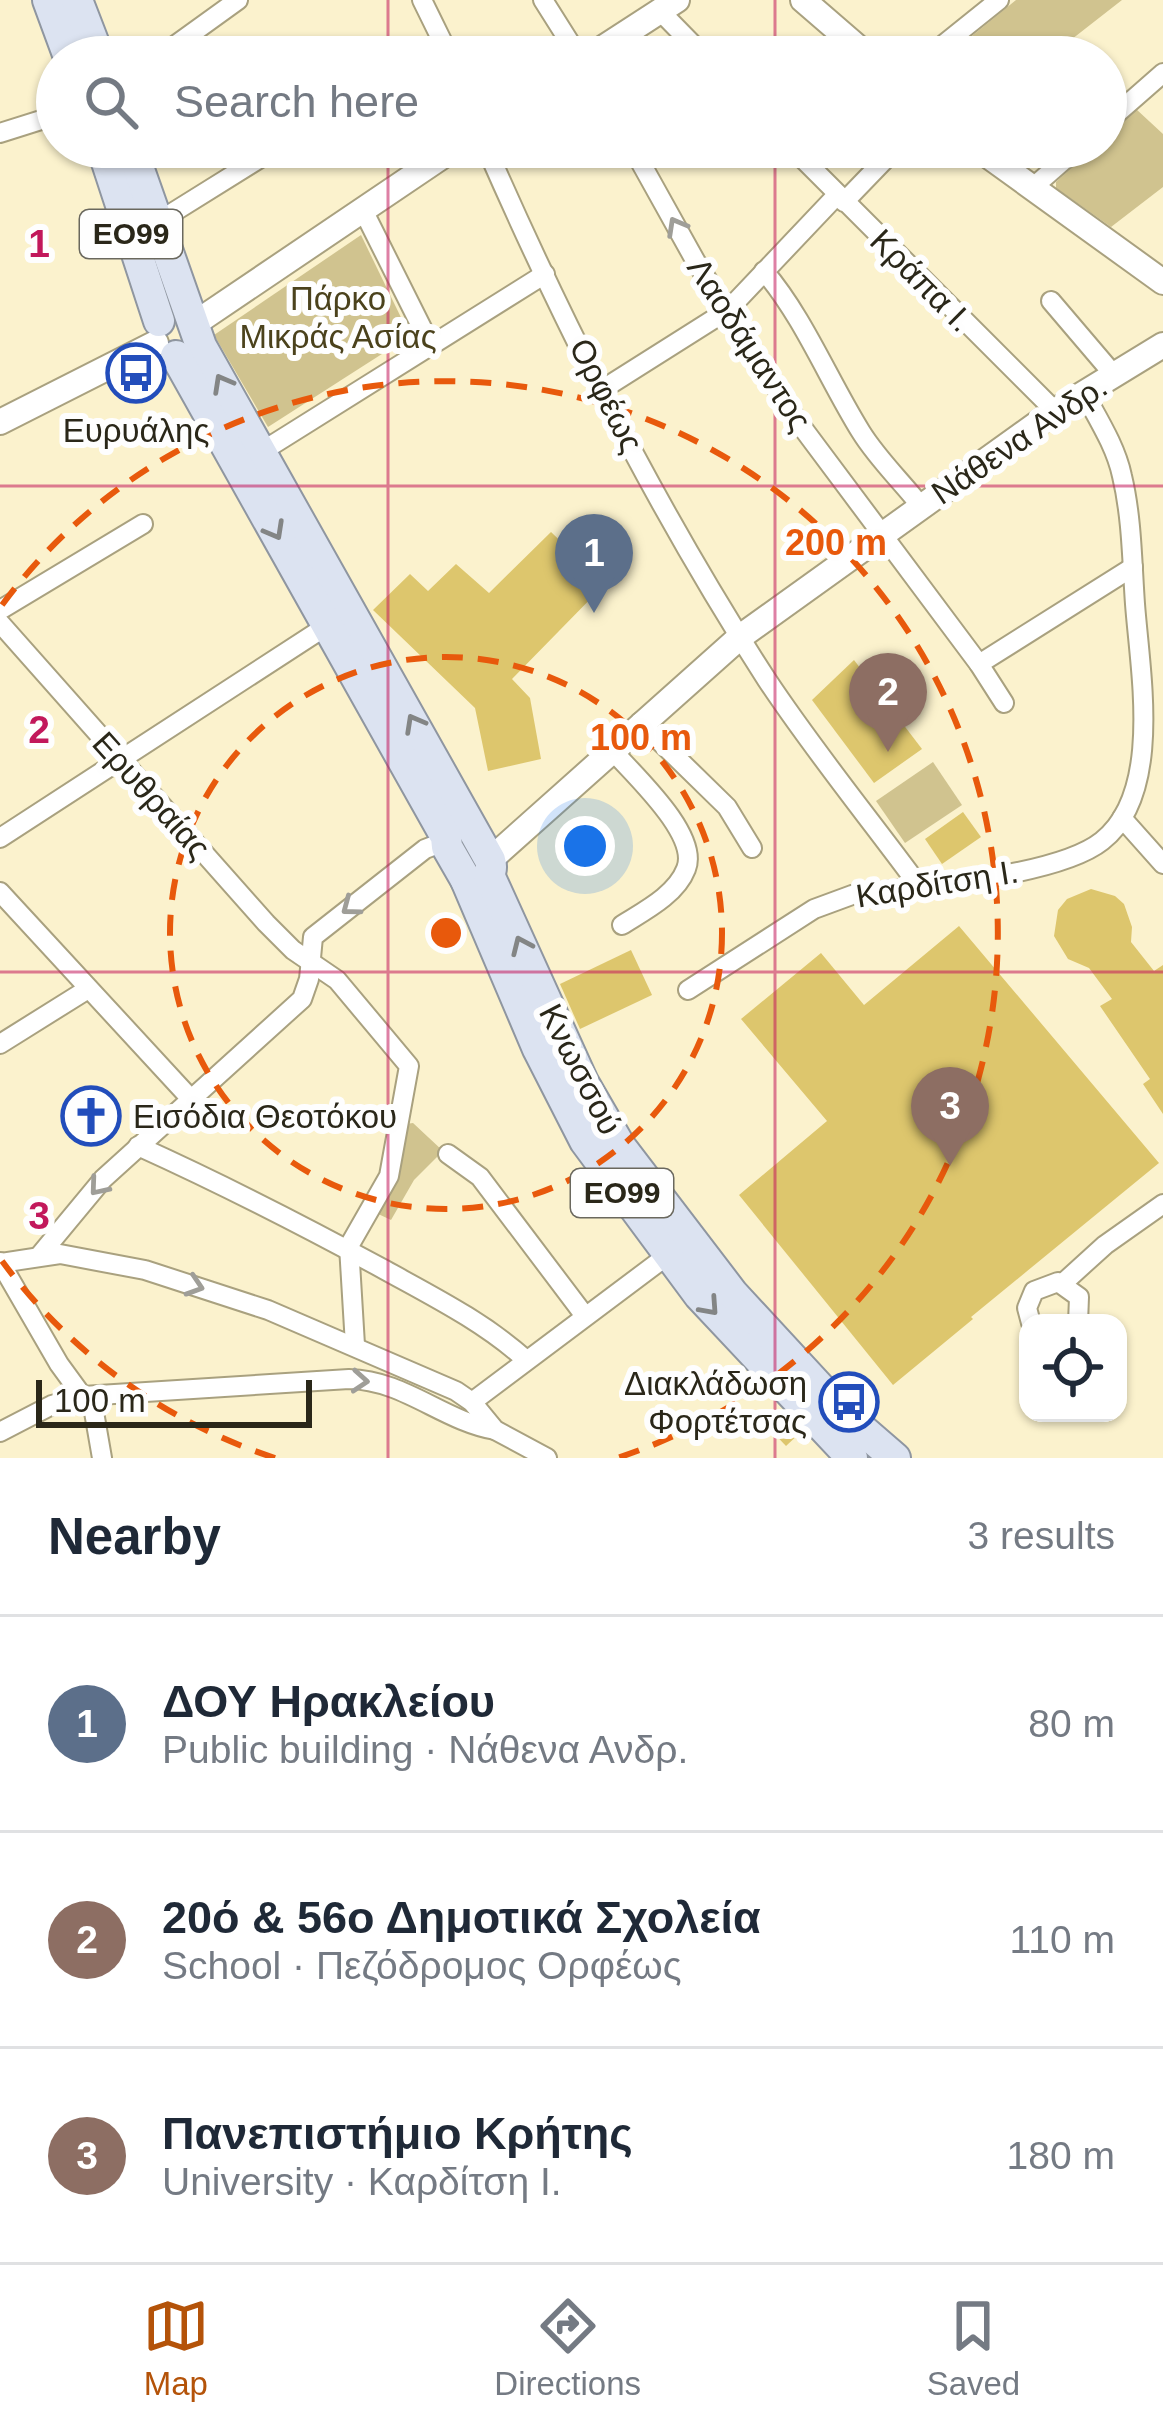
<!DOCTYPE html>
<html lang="en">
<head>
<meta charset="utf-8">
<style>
	:root { --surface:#fff; --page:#f2f2f3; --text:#1f2937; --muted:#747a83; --line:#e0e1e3; --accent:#b45309 }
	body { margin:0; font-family:Arial,sans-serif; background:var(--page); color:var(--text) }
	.controls { position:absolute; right:36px; bottom:36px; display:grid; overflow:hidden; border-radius:24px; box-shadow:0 3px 9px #0004 }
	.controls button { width:108px; height:108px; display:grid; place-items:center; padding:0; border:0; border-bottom:3px solid var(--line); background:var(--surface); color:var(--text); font:60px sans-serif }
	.scale { position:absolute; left:36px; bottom:30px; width:276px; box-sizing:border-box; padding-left:12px; border:6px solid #2a2719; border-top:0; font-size:33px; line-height:42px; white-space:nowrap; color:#2a2719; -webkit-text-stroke:9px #fefefe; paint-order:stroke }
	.you { position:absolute; left:585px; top:846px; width:42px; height:42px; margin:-30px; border:9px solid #fff; border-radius:50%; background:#1a73e8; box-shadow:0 0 0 18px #1a73e833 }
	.badge { display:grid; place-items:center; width:78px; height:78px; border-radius:50%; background:var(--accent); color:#fff; font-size:39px; font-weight:700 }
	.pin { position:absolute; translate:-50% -99px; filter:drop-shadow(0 3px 6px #0008) }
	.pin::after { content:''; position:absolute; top:63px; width:42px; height:36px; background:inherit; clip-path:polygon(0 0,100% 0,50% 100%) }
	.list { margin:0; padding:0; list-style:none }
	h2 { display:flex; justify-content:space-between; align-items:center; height:156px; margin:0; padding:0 48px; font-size:51px }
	h2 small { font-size:39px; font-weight:400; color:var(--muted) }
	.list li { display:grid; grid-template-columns:78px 1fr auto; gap:36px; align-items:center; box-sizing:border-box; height:216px; padding:0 48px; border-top:3px solid var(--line) }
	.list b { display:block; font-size:45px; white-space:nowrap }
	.list p { margin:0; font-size:39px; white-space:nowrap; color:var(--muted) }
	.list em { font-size:39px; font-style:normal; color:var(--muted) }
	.icon { flex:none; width:66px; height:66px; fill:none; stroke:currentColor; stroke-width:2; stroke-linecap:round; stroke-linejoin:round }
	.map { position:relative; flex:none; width:1163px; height:1458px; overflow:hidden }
	.search { position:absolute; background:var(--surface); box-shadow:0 3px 9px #0004; left:36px; right:36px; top:36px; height:132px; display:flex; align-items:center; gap:30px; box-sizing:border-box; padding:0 42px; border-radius:66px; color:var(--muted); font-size:45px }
	.sheet { height:804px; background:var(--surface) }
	nav { display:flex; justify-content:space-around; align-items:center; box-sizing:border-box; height:168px; border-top:3px solid var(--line); background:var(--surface); font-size:33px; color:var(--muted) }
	nav a { display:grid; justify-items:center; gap:6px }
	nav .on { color:var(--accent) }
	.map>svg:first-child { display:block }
	.green { fill:#d0c38f }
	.building { fill:#ddc66d }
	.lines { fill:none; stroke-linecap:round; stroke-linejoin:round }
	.minor-casing { stroke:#a9a17f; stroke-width:22 }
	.tertiary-casing { stroke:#a9a17f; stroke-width:28 }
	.primary-casing { stroke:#8f96a0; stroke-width:34 }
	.minor { stroke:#fff; stroke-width:18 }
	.tertiary { stroke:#fff; stroke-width:24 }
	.primary { stroke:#dce3f1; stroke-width:30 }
	.oneway { stroke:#9f9e98 }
	.oneway2 { stroke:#838585 }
	.grid { fill:none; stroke:#c2185b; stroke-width:3; stroke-opacity:0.55 }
	.ring { fill:none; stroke:#e8590c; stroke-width:6; stroke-dasharray:21 15 }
	.labels { text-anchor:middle; stroke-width:12; stroke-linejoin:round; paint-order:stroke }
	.shield { fill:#fefefe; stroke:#6a685e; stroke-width:3 }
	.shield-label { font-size:30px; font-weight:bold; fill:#2a2719 }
	.street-label { font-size:33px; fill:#2a2719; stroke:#fefefe }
	.park-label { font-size:33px; fill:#4b421c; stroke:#fefefe }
	.poi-label { font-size:33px; fill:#2a2719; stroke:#fefefe }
	.grid-label { font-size:39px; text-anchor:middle; font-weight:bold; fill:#c2185b; stroke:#fefefe; stroke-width:12; stroke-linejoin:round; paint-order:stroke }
	.centre { fill:#e8590c; stroke:#fefefe; stroke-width:6 }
	.ring-label { font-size:36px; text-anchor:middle; font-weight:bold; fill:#e8590c; stroke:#fefefe; stroke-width:12; stroke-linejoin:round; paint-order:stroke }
</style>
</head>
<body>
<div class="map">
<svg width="1163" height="1458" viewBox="0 0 1163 1458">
	<rect width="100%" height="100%" fill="#fbf2cd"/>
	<g class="green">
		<path d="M1016,0h106l-73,57h-26l-14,-17 -23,17h-40z"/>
		<path d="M1136,109l27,25v53l-52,40 -55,-39v-6l38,-35h12v-11z"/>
		<path d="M361,235l49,101 -142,91 -54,-92z"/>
		<path d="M933,762l29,43 -57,38 -29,-42z"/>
		<path d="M413,1123l30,28 -29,29 -23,40 -17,-8 32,-88z"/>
	</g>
	<g class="building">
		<path d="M551,532l54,52 -93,95 18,19 11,61 -53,12 -13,-63 -102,-98 37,-36 18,17 28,-27 33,29z"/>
		<path d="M854,660l68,89 -48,34 -62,-83z"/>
		<path d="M963,812l18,25 -39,27 -17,-25z"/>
		<path d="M1091,889l24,7 9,8 8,23 -1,15 23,29 9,-6v149l-20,-30 7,-5 -50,-73 12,-7 -23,-31 -21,-9 -14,-23 4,-26 9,-11z"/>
		<path d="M959,926l200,237 -188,154 2,2 -80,66 -154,-190 88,-74 -86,-102 80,-66 43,52z"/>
		<path d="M631,950l21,45 -72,34 -20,-45z"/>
		<path d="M96,1086l22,25 -22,19 -5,-5 -14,12 -13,-15 15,-14 -4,-4z"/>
		<path d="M782,1412l19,20 -15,14 -19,-20z"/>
	</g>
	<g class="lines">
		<defs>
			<g id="minor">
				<path d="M422,0l28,57"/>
				<path d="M543,0l36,57"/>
				<path d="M660,11l45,46"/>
				<path d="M159,57l79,-57"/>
				<path d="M423,57l21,-13"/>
				<path d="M928,57l71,-57"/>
				<path d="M1106,123l57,-50"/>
				<path d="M0,133l57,-18"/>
				<path d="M486,147c80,183 173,366 281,533 47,71 102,138 152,206"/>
				<path d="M632,147l64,115 100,157 183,245 25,39"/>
				<path d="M791,147l264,264"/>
				<path d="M1031,189l48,-42"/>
				<path d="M844,202l53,-55"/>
				<path d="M363,210l68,136"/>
				<path d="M156,223l122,-76"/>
				<path d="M764,271c40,47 64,108 97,161 16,26 40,49 59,73"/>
				<path d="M1051,301l63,74"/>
				<path d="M603,389l125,-79 109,-115"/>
				<path d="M261,452l284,-178"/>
				<path d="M0,610l143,-86"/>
				<path d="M0,623l266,300 27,27 44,30 72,86 -20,110 -40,70 6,99"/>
				<path d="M979,664l154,-97"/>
				<path d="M640,722l87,85 25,41"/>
				<path d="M612,750c22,25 88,85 74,119 -10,26 -42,42 -64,56"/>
				<path d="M1122,818l41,46"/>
				<path d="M0,838l328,-213"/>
				<path d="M0,892l190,206"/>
				<path d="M688,990l126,-81 38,-14c61,-8 205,-18 250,-54 61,-48 38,-169 33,-237 -3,-42 -3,-86 -13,-128 -6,-29 -24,-57 -38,-83"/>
				<path d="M0,1044l88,-55"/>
				<path d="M138,1146c84,38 166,80 247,124 47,26 99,52 140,89"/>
				<path d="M448,1154l32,23 105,139"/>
				<path d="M40,1255l63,-76 199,-180 7,-20 4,-42 112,-88 21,-8"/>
				<path d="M0,1262l59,102 35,48 8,46"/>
				<path d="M0,1263l60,-9 85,16 123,40 188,81 16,11 23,28 52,28"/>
				<path d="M1062,1284l43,-39 58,-41"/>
				<path d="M1031,1323l-4,-15 7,-17 24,-9 21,15 -1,26"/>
				<path d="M472,1402l196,-147"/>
				<path d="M0,1432l52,-27 31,-9 266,-17c55,1 94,42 146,51"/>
			</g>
			<g id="tertiary">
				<path d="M803,0l66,57"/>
				<path d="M589,57l88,-57"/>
				<path d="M976,147l187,135"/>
				<path d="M194,324l262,-177"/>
				<path d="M0,422l156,-79"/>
				<path d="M490,860l250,-223 315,-226 108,-66"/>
			</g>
			<g id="primary">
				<path d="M48,0l21,57"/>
				<path d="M77,0l22,57"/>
				<path d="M102,147l57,174"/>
				<path d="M131,147l70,199 289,514c5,17 -9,26 -24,20"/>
				<path d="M176,356l270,481 1,10 19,33 72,169 47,92 114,154 153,163"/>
				<path d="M489,875l94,207 37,64 113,148 110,119 52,45"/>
			</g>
		</defs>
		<use href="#minor" class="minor-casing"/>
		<use href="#tertiary" class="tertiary-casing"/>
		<use href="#primary" class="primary-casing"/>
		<use href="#minor" class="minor"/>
		<use href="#tertiary" class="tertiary"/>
		<use href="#primary" class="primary"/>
	</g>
	<defs><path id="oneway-chevron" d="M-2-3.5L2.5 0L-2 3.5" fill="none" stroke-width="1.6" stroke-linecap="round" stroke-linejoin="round" transform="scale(3)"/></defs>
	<g class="oneway">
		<use href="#oneway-chevron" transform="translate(676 226) rotate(-119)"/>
		<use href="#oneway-chevron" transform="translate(350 907) rotate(143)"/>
		<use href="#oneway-chevron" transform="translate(98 1187) rotate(130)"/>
		<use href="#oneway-chevron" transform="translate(195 1286) rotate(18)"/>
		<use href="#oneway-chevron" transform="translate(360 1381) rotate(4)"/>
	</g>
	<g class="oneway2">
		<use href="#oneway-chevron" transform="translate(222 383) rotate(-119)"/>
		<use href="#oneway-chevron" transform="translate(275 531) rotate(61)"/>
		<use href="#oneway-chevron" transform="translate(414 723) rotate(-119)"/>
		<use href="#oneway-chevron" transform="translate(521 945) rotate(-114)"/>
		<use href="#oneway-chevron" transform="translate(710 1307) rotate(48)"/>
	</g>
	<path class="grid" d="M388,0v57M775,0v57M388,147v1311M775,147v1311M0,486h1163M0,972h1163"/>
	<g class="ring">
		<circle cx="446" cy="933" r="276"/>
		<path d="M275 1458A552 552 0 0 1 2 1261M2 605A552 552 0 1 1 617 1458"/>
	</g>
	<defs>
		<symbol id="bus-ring" viewBox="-11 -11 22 22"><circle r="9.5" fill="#fefefe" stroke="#224dbb" stroke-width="1.5"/><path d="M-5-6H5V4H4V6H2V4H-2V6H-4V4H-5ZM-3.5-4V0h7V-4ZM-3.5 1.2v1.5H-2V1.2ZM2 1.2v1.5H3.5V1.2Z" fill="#224dbb"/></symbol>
		<symbol id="church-ring" viewBox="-11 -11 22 22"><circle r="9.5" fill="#fefefe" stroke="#224dbb" stroke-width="1.5"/><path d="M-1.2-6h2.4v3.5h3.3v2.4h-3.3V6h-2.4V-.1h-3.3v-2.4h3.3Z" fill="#224dbb"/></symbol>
	</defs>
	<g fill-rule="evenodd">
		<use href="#bus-ring" x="103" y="340" width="66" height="66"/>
		<use href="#church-ring" x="58" y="1083" width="66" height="66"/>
		<use href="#bus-ring" x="816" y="1369" width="66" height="66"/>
	</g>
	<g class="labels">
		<g class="shield">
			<rect x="80" y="210" width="102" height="48" rx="9"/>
			<rect x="571" y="1169" width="102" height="48" rx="9"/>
		</g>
		<g class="shield-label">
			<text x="131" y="244">ΕΟ99</text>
			<text x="622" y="1203">ΕΟ99</text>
		</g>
		<g class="street-label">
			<text transform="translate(922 280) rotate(45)" y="12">Κράπα Ι.</text>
			<text transform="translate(750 344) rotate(57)" y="12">Λαοδάμαντος</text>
			<text transform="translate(607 395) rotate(63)" y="12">Ορφέως</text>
			<text transform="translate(1019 439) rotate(-34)" y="12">Νάθενα Ανδρ.</text>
			<text transform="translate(152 795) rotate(48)" y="12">Ερυθραίας</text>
			<text transform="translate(937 883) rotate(-9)" y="12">Καρδίτση Ι.</text>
			<text transform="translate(581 1069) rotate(63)" y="12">Κνωσσού</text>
		</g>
		<g class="park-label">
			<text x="338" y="310">Πάρκο<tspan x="338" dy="38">Μικράς Ασίας</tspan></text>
		</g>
		<g class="poi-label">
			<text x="136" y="442">Ευρυάλης</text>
			<text x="133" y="1128" text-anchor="start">Εισόδια Θεοτόκου</text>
			<text x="807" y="1395" text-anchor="end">Διακλάδωση<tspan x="807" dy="38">Φορτέτσας</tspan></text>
		</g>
	</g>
	<g class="grid-label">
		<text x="39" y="257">1</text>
		<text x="39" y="743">2</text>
		<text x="39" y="1229">3</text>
	</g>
	<circle cx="446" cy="933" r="18" class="centre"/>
	<g class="ring-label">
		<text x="836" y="555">200 m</text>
		<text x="641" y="750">100 m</text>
	</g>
</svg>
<div class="controls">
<button><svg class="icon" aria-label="locate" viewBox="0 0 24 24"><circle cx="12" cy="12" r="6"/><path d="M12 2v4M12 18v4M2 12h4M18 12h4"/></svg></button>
</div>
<div class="scale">100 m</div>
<div class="you"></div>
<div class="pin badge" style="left:594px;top:613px;background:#5c6f8a">1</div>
<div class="pin badge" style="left:888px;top:752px;background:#8d6e63">2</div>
<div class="pin badge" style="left:950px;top:1166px;background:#8d6e63">3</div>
<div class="search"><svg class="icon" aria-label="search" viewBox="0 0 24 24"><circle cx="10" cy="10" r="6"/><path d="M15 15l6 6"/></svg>Search here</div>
</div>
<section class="sheet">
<h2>Nearby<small>3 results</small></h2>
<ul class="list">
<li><span class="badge" style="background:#5c6f8a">1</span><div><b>ΔΟΥ Ηρακλείου</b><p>Public building · Νάθενα Ανδρ.</p></div><em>80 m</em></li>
<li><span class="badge" style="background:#8d6e63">2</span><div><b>20ό &amp; 56ο Δημοτικά Σχολεία</b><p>School · Πεζόδρομος Ορφέως</p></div><em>110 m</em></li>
<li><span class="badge" style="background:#8d6e63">3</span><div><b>Πανεπιστήμιο Κρήτης</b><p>University · Καρδίτση Ι.</p></div><em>180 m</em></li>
</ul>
</section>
<nav>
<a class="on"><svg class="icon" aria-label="map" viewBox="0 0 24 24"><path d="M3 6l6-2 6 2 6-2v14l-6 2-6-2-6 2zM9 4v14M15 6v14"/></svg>Map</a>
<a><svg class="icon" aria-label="directions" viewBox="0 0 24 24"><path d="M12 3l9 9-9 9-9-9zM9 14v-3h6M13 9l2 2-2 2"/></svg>Directions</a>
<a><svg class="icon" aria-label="saved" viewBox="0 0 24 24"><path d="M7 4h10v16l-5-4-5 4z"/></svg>Saved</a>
</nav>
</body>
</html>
